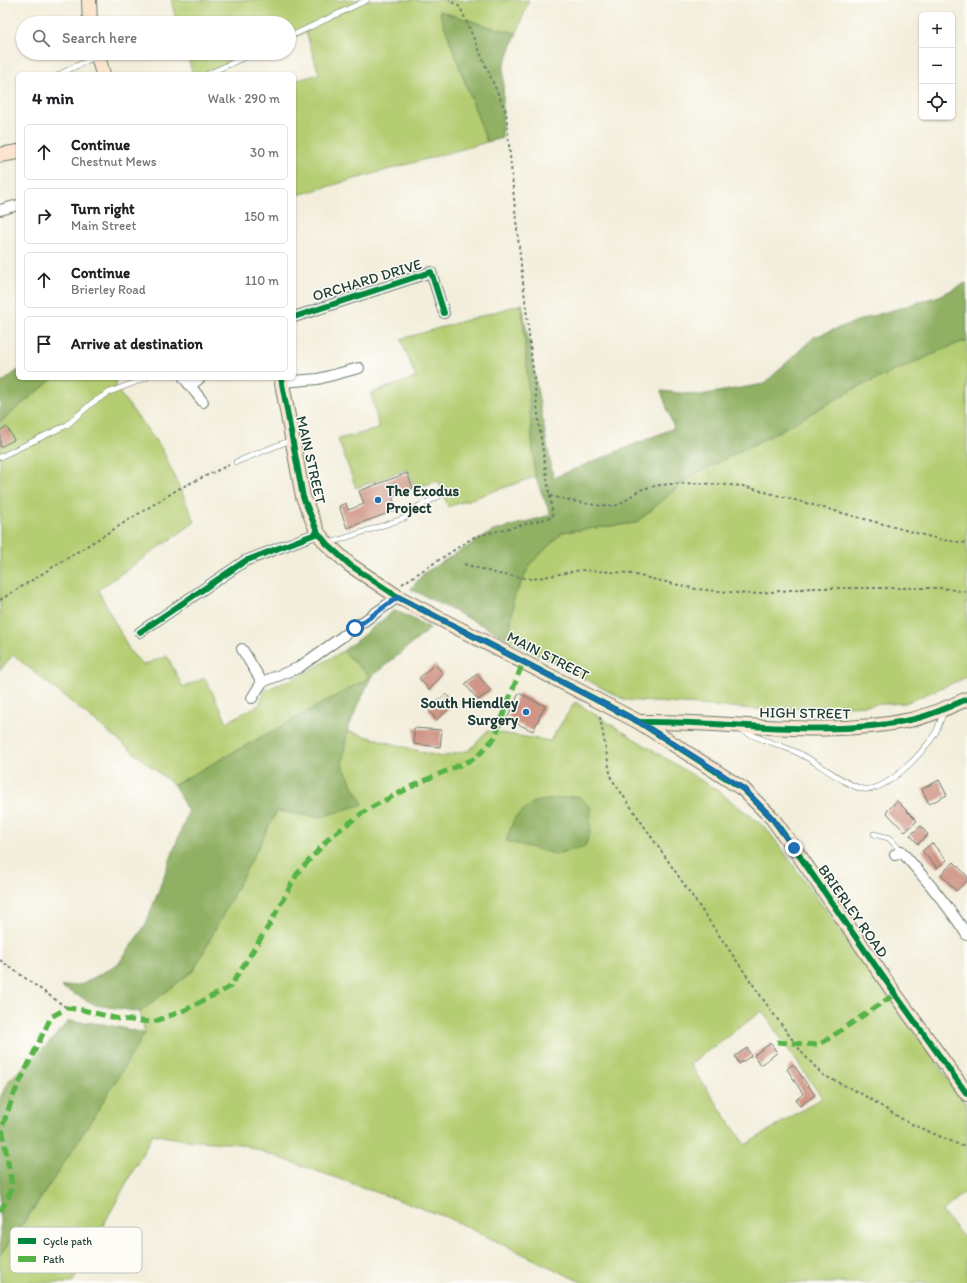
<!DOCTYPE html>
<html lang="en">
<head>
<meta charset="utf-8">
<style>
	:root { --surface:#fff; --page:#f2f2f2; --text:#202124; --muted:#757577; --line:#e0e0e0 }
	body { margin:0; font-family:Itim,sans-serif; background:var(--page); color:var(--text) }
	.controls { position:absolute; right:12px; top:12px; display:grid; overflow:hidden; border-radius:6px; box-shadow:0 1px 3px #0004 }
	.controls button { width:36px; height:36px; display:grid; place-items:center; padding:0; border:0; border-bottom:1px solid var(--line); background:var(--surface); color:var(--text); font:20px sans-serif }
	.stop { position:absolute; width:12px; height:12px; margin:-9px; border:3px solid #1f6fb2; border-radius:50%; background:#fff }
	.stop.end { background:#1f6fb2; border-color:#fff; box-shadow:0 1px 4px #0008 }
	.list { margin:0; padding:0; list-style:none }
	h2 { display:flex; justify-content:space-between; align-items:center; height:52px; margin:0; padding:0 16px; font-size:17px }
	h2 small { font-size:13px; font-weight:400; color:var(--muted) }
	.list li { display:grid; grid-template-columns:26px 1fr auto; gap:12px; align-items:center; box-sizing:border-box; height:56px; margin:0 8px 8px; padding:0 8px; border:1px solid var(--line); border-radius:6px }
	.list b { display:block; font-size:15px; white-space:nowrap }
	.list p { margin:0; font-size:13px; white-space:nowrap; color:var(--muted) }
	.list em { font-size:13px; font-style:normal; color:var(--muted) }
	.icon { flex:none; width:22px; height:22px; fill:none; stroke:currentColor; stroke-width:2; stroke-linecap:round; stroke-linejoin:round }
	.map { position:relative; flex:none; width:967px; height:1283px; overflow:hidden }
	.search { position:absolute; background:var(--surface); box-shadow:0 1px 3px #0004; left:16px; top:16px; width:280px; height:44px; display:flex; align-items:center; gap:10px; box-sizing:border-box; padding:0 14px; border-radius:22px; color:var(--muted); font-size:15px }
	.panel { position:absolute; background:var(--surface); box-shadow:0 1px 3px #0004; left:16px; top:72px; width:280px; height:308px; border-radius:6px }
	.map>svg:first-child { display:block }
	.green { fill:#b5cd72; stroke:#6a8553; fill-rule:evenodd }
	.forest { fill:#90b064; stroke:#58764c }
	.building { fill:#cf9586 }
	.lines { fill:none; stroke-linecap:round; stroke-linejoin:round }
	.lane-casing { stroke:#697b6e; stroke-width:6 }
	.street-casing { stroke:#697b6e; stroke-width:12 }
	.secondary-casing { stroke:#697b6e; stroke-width:16 }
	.path { stroke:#697b6e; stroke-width:2; stroke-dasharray:3 3; stroke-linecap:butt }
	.lane { stroke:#fff; stroke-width:5 }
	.street { stroke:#fff; stroke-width:10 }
	.secondary { stroke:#fce5cf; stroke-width:14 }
	.quiet { stroke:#55b346; stroke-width:5; stroke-dasharray:10 5; stroke-linecap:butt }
	.cycleway-casing { stroke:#fdfcf7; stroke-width:8 }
	.cycleway { stroke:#00873e; stroke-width:6 }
	.route { stroke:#1f6fb2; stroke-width:5 }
	.poi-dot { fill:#1f6fb2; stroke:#fdfcf7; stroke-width:1.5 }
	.labels { text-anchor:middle; stroke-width:3; stroke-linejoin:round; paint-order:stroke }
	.street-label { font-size:15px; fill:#1f3d34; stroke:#fdfcf7 }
	.poi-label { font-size:15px; font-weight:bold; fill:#1f3d34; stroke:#fdfcf7; text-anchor:start }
	.key { fill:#fdfcf7; stroke:#bac3bc; stroke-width:1 }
	.key-label { font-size:11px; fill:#1f3d34 }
</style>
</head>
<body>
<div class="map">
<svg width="967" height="1283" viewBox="0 0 967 1283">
	<rect width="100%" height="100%" fill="#fdfcf7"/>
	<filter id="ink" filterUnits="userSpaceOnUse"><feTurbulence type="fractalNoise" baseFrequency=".025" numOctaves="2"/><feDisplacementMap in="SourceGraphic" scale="8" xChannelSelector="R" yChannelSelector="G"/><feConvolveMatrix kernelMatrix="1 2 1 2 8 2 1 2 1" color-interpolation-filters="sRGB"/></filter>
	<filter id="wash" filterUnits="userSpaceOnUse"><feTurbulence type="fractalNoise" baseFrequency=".012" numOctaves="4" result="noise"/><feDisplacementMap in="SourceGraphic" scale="16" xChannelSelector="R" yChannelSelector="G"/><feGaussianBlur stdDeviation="0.9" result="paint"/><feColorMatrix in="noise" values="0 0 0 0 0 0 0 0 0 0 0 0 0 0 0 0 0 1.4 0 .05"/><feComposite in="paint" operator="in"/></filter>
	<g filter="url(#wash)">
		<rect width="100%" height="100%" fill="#f3eedb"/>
		<g class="green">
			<path d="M171,0h358l-12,33 -23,-5 -55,-17 48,131 -193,54v-115l25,-7 -13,-42 -17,7v-16h-112z"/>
			<path d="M186,53h71l-50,21h-14z"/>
			<path d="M522,304l13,173 -87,30 -9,-26 -24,7 -8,-19 -51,19 -18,-49 41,-10 -8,-36 45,-15 -15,-39z"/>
			<path d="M961,342h6v335l-62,26 -135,7 -145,-10 -116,-61 5,-42 17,-34 32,-31 73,-9 55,-47 85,-43 78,-44z"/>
			<path d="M54,378h62v10l46,61 33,73 -97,68 32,61 13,14 24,-9 16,31 22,-9 22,44 32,-17 6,-15 37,-15 41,-24 28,26 -197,108 -161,-130 -13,15v-248z"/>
			<path d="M575,702l142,88 50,39 200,276v85l-25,22 25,29v42h-384l-137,-66 -205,-73 -56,-4 -32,-6 -81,149h-72v-28l36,-49 109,-173 -5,-21 54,-42 83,-159 44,6 21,-52 5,-34 94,26 29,-7 17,-19 63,10zM762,1011l60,87 -77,47 -55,-81z"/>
		</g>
		<g class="forest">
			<path d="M439,11l55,17 23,5 -13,32 -2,73 -15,4z"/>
			<path d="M966,283l1,59h-6l-107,47 -78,44 -85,43 -55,47 -73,9 -32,31 -17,34 -5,42 -98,-50 13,-16 69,-42 58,-16 -16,-38 -13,-173 31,174 121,-50 -13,-37 39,4 64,-11 50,-47 52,-19 73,-22z"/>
			<path d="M18,370v8h36l-54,44v-38z"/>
			<path d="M395,610l36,18 -60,49 -24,54 -5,34 21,39 -42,13 -44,-6 -83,159 -54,42 -44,-7 -35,-18 22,-3 36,-21 27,-39 42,-112 -14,-27 196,-108 -27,-26z"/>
			<path d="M578,796l13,12 -1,24 -5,15 -30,7 -49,-13 9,-24 19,-15z"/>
			<path d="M69,1021l34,3 42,9c-46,76 -92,151 -145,222v-157l8,-17 35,-32z"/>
		</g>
		<g id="blocks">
			<g class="building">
				<path d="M7,427l7,13 -14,7v-17z"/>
				<path d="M407,473l6,15 -21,8 5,14 -50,18 -8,-22 7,-3 2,7 16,-6 -5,-13z"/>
				<path d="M435,664l8,10 -14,16 -10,-12z"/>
				<path d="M477,674l14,17 -13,9 -13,-16z"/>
				<path d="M519,693l26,13 -12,25 -26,-12z"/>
				<path d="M446,694l8,11 -18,15 -8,-11z"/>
				<path d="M414,728l28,2 -2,17 -26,-3z"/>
				<path d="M939,780l8,15 -18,9 -7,-15z"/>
				<path d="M897,801l20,20 -12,11 -19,-20z"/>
				<path d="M921,826l7,9 -10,9 -8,-9z"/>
				<path d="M932,843l15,17 -10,8 -15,-17z"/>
				<path d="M954,862l13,14v5l-11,10 -15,-17z"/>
				<path d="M771,1043l6,10 -17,12 -6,-10z"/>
				<path d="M747,1048l4,8 -12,8 -4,-8z"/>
				<path d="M793,1064l22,31 -15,11 -4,-6 7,-6 -16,-25z"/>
			</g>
		</g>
	</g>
	<g filter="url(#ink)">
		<use href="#blocks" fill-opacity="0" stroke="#697b6e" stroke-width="1"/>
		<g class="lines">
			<defs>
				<g id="lane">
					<path d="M289,37l78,-37"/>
					<path d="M60,74l37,-18"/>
					<path d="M208,74l46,-21"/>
					<path d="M0,457l67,-32 25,-22 18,-11 36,-14"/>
					<path d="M236,462l55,-22"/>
					<path d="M330,543l75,-25 3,-6 31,-16"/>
					<path d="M741,730c18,10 40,14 59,24 16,7 49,34 64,35 24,3 61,-39 72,-57 3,-6 5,-14 8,-20"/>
					<path d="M874,834l15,4 12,13"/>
				</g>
				<g id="street">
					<path d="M0,210l18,-5"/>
					<path d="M294,317l137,-45 13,41"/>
					<path d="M184,378l19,24"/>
					<path d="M282,382l36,-3 41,-11"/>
					<path d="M190,386l10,-8"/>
					<path d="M140,632l105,-71 73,-28"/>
					<path d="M242,649l20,33 -10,16"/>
					<path d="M262,682l36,-14 100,-71"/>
					<path d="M895,855l6,-4c24,27 47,54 66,84"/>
				</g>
				<g id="secondary">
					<path d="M89,0l1,23"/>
					<path d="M97,53l6,21"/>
					<path d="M0,155l18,-3"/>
					<path d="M281,378l22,119 15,36 9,11 23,21 48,32 241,125 104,67 29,29 22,30 101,146 72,100"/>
					<path d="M639,722c90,-2 182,17 271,-2 20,-4 39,-13 57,-21"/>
				</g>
			</defs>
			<use href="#lane" class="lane-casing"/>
			<use href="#street" class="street-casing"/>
			<use href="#secondary" class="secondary-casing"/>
			<g class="path">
				<path d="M550,496c15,3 53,13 67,9 9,-2 16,-13 26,-16 26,-9 72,-5 100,-3l199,54 25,3"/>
				<path d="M464,564l34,10 35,5 48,-9 46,3 69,16 54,5 61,-6h130l26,4"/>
				<path d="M402,584l72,-47 79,-20 -13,-85 -24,-212 -10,-108 -46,-105 -11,-7"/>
				<path d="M0,600l180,-112 49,-23"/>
				<path d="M600,717l11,61 156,227 36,49 20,21 37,18 47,29 55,24h5"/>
				<path d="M0,960l67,48"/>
			</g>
			<use href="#lane" class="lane"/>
			<use href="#street" class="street"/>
			<use href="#secondary" class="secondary"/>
			<g class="quiet">
				<path d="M777,1042l42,3 76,-51"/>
				<path d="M0,1211l8,-13 4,-12 -10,-59 12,-33 37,-77 16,-9 16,2 36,9 34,3 32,-12 45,-23 41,-65 26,-48 33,-37 38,-28 55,-28 53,-23 19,-21 28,-75"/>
			</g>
			<defs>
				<g id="cycleway">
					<path d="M294,317l137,-45 13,41"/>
					<path d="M281,378l22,119 15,36 9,11 23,21 48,32 241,125 104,67 29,29 22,30 101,146 72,100"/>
					<path d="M140,632l105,-71 73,-28"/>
					<path d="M639,722c90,-2 182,17 271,-2 20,-4 39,-13 57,-21"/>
				</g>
			</defs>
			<use href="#cycleway" class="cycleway-casing"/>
			<use href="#cycleway" class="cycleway"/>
		</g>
	</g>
	<g class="lines" filter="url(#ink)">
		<path class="route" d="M355,628l43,-31 241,125 81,51 24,16 28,29 22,30"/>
	</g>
	<g class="poi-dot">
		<circle cx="378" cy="500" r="4"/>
		<circle cx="526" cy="712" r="4"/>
	</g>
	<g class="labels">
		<g class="street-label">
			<text transform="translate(367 280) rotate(-17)" y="5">ORCHARD DRIVE</text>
			<text transform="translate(311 460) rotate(77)" y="5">MAIN STREET</text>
			<text transform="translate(548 656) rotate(27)" y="5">MAIN STREET</text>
			<text transform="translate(805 713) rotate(1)" y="5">HIGH STREET</text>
			<text transform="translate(853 911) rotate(55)" y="5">BRIERLEY ROAD</text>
		</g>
		<g class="poi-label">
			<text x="386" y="496">The Exodus<tspan x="386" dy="17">Project</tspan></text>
			<text x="518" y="708" text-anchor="end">South Hiendley<tspan x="518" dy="17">Surgery</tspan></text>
		</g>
	</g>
	<rect x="10" y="1227" width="132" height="46" rx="6" class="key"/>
	<rect x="18" y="1238" width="18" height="6" fill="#00873e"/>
	<rect x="18" y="1256" width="18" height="6" fill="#55b346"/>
	<g class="key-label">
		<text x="43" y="1245">Cycle path</text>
		<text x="43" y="1263">Path</text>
	</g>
</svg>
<div class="controls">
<button>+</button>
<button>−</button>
<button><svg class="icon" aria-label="locate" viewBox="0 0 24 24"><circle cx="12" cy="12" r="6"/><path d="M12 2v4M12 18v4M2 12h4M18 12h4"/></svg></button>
</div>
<div class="stop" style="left:355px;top:628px"></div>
<div class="stop end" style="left:794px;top:848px"></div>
<div class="search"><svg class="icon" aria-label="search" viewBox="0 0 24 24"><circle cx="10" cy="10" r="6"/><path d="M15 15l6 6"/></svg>Search here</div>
<section class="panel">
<h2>4 min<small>Walk · 290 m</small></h2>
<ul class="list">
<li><svg class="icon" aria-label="ahead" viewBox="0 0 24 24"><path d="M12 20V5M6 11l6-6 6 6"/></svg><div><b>Continue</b><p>Chestnut Mews</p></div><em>30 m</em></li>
<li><svg class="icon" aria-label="right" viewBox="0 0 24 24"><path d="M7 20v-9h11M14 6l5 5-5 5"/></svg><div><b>Turn right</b><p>Main Street</p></div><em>150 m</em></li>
<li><svg class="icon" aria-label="ahead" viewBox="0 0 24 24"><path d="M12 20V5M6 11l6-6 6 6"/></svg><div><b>Continue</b><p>Brierley Road</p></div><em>110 m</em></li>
<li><svg class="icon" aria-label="arrive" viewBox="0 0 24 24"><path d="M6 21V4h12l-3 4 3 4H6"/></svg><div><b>Arrive at destination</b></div></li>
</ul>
</section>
</div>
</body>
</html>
